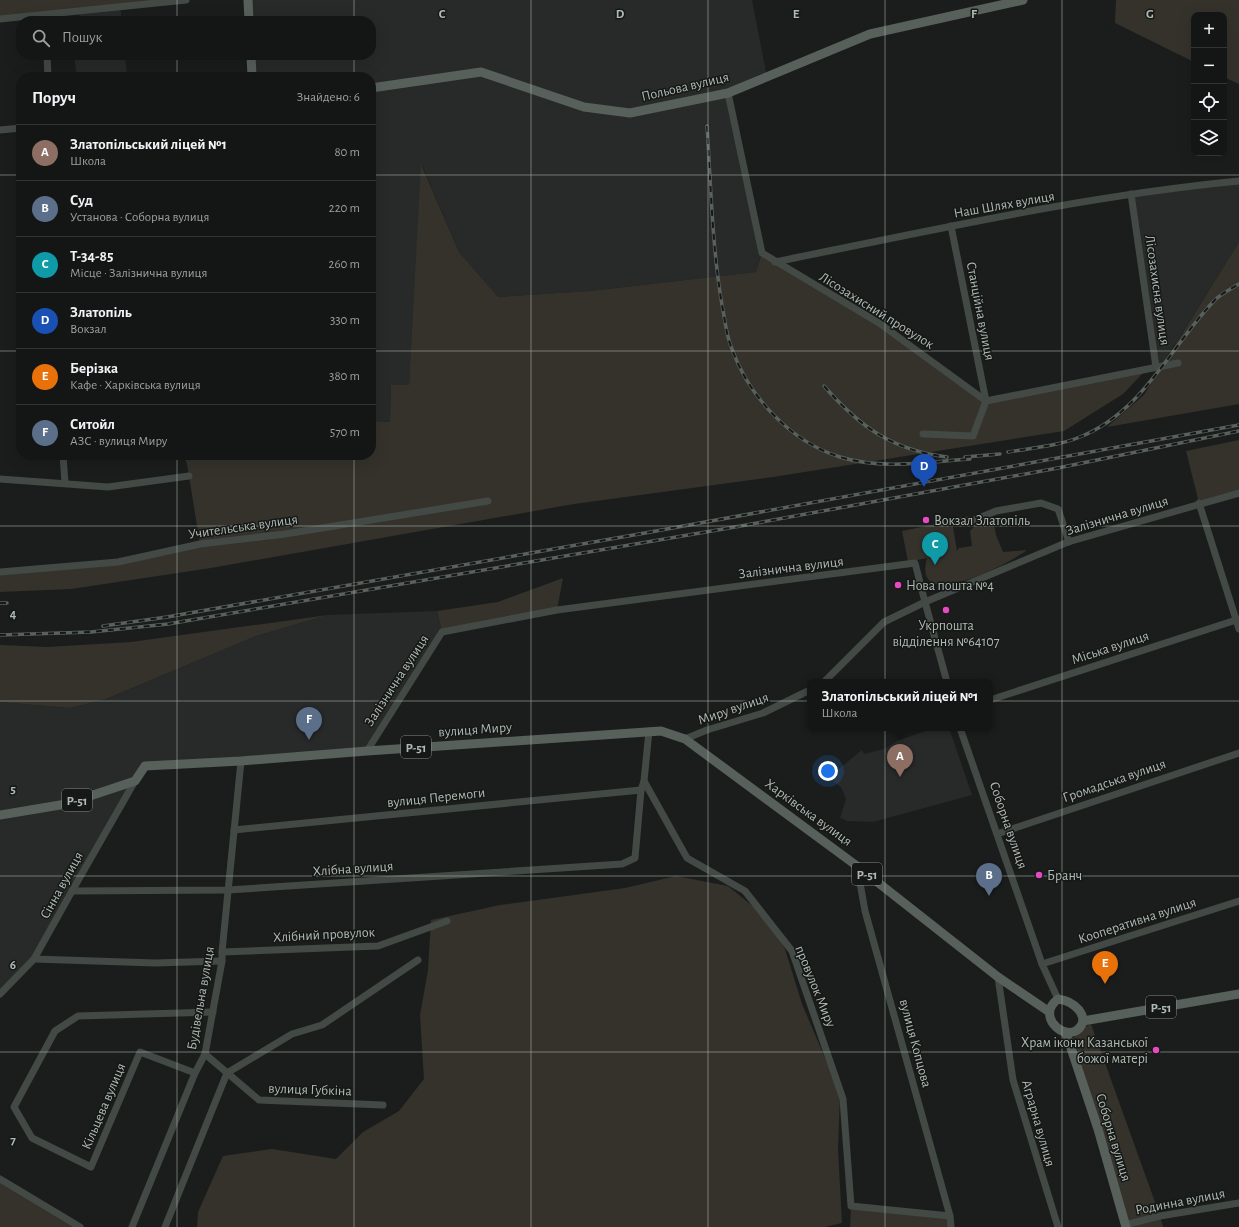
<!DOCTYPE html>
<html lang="uk">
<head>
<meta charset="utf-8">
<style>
	:root { --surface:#141615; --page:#212322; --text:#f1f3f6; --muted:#9d9fa0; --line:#333534; --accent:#0f766e }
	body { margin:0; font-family:"Alegreya Sans",sans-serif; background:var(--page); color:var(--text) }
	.controls { position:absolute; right:12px; top:12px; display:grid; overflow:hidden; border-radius:8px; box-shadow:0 4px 16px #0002 }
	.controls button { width:36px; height:36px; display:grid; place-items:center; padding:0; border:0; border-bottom:1px solid var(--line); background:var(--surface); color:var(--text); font:20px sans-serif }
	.you { position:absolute; left:828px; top:771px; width:14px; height:14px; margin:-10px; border:3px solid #fff; border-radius:50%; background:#1a73e8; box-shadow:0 0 0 6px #1a73e833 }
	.badge { display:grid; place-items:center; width:26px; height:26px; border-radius:50%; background:var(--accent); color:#fff; font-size:13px; font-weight:700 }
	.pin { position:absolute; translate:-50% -33px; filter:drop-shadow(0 1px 2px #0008) }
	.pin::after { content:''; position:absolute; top:21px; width:14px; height:12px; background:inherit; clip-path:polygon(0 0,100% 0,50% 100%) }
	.popup { position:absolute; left:807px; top:679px; width:186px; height:52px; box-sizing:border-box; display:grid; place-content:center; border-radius:8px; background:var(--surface); filter:drop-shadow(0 1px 3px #0005); font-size:13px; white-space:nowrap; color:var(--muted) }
	.popup b { font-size:15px; color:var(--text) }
	.popup::after { content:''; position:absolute; left:50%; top:100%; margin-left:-8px; border:8px solid transparent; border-top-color:var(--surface) }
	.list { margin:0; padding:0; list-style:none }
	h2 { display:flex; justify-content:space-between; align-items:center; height:52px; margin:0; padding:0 16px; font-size:17px }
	h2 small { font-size:13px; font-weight:400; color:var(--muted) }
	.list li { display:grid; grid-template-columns:26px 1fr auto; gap:12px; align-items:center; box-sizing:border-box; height:56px; padding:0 16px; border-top:1px solid var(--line) }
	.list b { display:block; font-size:15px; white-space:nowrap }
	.list p { margin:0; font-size:13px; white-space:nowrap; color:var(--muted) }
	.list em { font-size:13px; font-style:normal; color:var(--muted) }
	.icon { flex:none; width:22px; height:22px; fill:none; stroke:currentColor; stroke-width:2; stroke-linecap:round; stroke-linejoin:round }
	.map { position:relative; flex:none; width:1239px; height:1227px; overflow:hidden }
	.search { position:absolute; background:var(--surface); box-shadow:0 4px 16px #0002; left:16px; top:16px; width:360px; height:44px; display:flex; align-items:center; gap:10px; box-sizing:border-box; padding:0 14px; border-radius:16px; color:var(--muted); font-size:15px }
	.panel { position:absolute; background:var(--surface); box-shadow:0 4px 16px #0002; left:16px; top:72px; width:360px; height:388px; border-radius:16px }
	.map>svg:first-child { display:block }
	.built { fill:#272a29 }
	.green { fill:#34322b }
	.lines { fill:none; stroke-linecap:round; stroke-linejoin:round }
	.minor { stroke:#434945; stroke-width:7 }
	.major { stroke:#58605b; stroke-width:9 }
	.rail-casing { stroke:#58615c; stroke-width:3.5 }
	.rail { stroke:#161817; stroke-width:2; stroke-dasharray:6; stroke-linecap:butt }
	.grid { fill:none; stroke:#aebbb2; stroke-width:1; stroke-opacity:0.55 }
	.poi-dot { fill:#e54ac3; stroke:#161817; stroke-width:1.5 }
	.labels { text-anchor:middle; stroke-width:3; stroke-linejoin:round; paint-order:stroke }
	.shield { fill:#161817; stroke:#808a84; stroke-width:1 }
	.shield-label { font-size:13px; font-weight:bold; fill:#aebbb2 }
	.street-label { font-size:14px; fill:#aebbb2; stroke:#161817 }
	.poi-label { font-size:14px; fill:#aebbb2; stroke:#161817; text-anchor:start }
	.grid-label { font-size:13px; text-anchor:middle; font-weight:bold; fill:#aebbb2; stroke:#161817; stroke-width:3; stroke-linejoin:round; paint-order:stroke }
</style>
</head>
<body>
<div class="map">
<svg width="1239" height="1227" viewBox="0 0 1239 1227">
	<rect width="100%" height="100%" fill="#1b1d1c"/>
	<g class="built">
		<path d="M248,0h504l15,77 -39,16 34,160 -6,19 -166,19 -92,6 -39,-45 -37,-87 -13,220h-18l-1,37 -19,-1v-344h-119l-1,-22h120v-34h-122z"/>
		<path d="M120,7l2,14h-42l-1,-9z"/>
		<path d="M74,55h51l2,22h-50z"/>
		<path d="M1239,181v61l-77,123 -6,2 -25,-173z"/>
		<path d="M437,611l5,21 -75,119 -222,15 -111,193 -34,35v-292l70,6 36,-9 150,-63 72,-21z"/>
		<path d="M934,728h15l23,67 -99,27 -26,-1 -7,-3 6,-19 -5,-12 -7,-5 1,-10 27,-22 2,4 20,-5 13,-8z"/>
	</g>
	<g class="green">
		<path d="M0,0h186l-186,20z"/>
		<path d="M1116,0h123v84l-15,-7v-62h-30v47l-79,-39z"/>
		<path d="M421,164l38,88 39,45 92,-6 166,-19 6,-19 117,70 107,78 159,-30 -22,23 -59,37 -291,46 -199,27 -363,64 -140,21 -71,3v-20l118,-10 82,-18 -13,-80 -3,-9h187v-34l19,1 1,-37h18z"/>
		<path d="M1239,242v162l-132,23 37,-32z"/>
		<path d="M1239,440v53l-40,10 -13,-52z"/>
		<path d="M952,521l5,30 2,-3 13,-2 -2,-15 5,-5 19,-1 2,10 7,17 24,-2c-17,13 -116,66 -100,8l-19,4 -6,-31z"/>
		<path d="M563,578l-6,32 -115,22 -5,-21 61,-9z"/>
		<path d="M328,615l-72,21 -150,63 -36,9 -70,-6v-57l47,2 84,-5z"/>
		<path d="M676,876l52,10 38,31 19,32 17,55 38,89 -2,57 4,73 -17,4h-628l1,-15 25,-56 49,-7 64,10 27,-27 36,-21 25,-32 -4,-64 8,-45 3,-50 69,-15 125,-17z"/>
		<path d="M1091,1024l69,192 3,11h-37l-55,-186 12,-13z"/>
		<path d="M0,1182l77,45h-77z"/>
		<path d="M851,1206l99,10 1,11h-101z"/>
	</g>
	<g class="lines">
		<g class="minor">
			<path d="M0,19l186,-19"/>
			<path d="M47,55l1,22"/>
			<path d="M728,93l34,160 117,70 107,78 192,-38"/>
			<path d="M0,130l21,-2"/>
			<path d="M1131,194l25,173"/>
			<path d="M951,226l35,175"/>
			<path d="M775,262c154,-31 308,-66 464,-81"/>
			<path d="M923,434l50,2 13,-35"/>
			<path d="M63,455l2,28"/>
			<path d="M0,479l108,8 81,-11"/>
			<path d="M1199,503l40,126"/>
			<path d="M952,521l22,-1 22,-9 45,-8 17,6 11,33"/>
			<path d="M0,572l118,-10 82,-18 85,-10 203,-33"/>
			<path d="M824,682l60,-60 41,-20 22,80"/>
			<path d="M990,700l249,-81"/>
			<path d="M960,728l82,236 16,35"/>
			<path d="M649,731l-5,50 43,77 58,33 47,60 51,148 8,107 99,10"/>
			<path d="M685,739l22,-9 56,-17 47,-23"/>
			<path d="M367,751l75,-119 115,-22 358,-47 10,39 143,-60 171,-49"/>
			<path d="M234,830l407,-40"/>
			<path d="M997,834l242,-81"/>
			<path d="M857,866l8,45 85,305 1,11"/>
			<path d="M72,891l156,-1 394,-26 13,-6 6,-68 3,-9"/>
			<path d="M222,952l156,-6 69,-25"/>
			<path d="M34,959l121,4 67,-2"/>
			<path d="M1042,964l197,-63"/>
			<path d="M998,977l15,103 45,147"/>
			<path d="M0,994l34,-35 38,-68 63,-110"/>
			<path d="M205,1054l54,46 124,5"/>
			<path d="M195,1073l-55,-21 -49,115 -59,-29 -18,-31 41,-76 23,-15 135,-4"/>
			<path d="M0,1179l80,48"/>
			<path d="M1125,1225l35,-9 79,-13"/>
			<path d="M132,1227l63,-154 10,-19 17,-93v-9l19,-191"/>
			<path d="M165,1227l62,-154 65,-39 30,-9 96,-65"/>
		</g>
		<g class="major">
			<path d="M248,0l1,21"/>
			<path d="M251,55l1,22"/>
			<path d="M371,88l110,-16 103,35 46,6 98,-20 142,-59 153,-34"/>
			<path d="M0,815l66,-11 69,-23 10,-15 96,-5 126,-10 294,-20 24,8 172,127 141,111 50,34"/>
			<path d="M1058,999c9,1 15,4 21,11 3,4 5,9 3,14 -11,23 -49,-6 -24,-25z"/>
			<path d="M1083,1021l156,-27"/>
			<path d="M1066,1033l32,96 28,98"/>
		</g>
		<defs>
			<g id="rail">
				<path d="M707,126c4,60 5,120 15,179 3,14 4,30 10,44 17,48 59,93 108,108 42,13 87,5 130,2"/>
				<path d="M824,386c36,41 68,64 123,71"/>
				<path d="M1008,452c24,-4 50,-6 72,-15 63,-25 90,-90 134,-136 6,-7 17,-12 25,-17"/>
				<path d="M965,457l35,-3"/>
				<path d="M0,603h7"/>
				<path d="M103,626l64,-9 478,-84 594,-108"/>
				<path d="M0,635l91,-3 77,-8 567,-97 323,-59 181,-37"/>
			</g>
		</defs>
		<use href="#rail" class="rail-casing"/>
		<use href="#rail" class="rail"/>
	</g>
	<path class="grid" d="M177,0v21M354,0v21M531,0v1227M708,0v1227M885,0v1227M1062,0v1227M177,55v22M354,55v22M0,175h21M371,175h868M0,351h21M371,351h868M177,455v772M354,455v772M0,526h1239M0,701h1239M0,876h1239M0,1052h1239"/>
	<g class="poi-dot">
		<circle cx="926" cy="520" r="4"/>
		<circle cx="898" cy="585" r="4"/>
		<circle cx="946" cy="610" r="4"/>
		<circle cx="1039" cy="875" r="4"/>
		<circle cx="1156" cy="1050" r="4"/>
	</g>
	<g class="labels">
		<g class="shield">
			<rect x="401" y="736" width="30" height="22" rx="3"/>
			<rect x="62" y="789" width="30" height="22" rx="3"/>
			<rect x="852" y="863" width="30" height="22" rx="3"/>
			<rect x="1146" y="996" width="30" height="22" rx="3"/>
		</g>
		<g class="shield-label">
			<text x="416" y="752">Р-51</text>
			<text x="77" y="805">Р-51</text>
			<text x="867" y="879">Р-51</text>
			<text x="1161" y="1012">Р-51</text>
		</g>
		<g class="street-label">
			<text transform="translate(685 86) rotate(-13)" y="5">Польова вулиця</text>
			<text transform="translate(1004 204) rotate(-10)" y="5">Наш Шлях вулиця</text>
			<text transform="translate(1158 290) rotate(82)" y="5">Лісозахисна вулиця</text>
			<text transform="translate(877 310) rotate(32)" y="5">Лісозахисний провулок</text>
			<text transform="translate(981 311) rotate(79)" y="5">Станційна вулиця</text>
			<text transform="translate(1117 515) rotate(-17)" y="5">Залізнична вулиця</text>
			<text transform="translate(243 526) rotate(-8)" y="5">Учительська вулиця</text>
			<text transform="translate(791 567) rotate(-7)" y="5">Залізнична вулиця</text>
			<text transform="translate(1110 647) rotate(-18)" y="5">Міська вулиця</text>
			<text transform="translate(396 680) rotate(-57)" y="5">Залізнична вулиця</text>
			<text transform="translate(733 708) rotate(-19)" y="5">Миру вулиця</text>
			<text transform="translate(475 729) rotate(-4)" y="5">вулиця Миру</text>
			<text transform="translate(1114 780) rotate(-19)" y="5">Громадська вулиця</text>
			<text transform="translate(436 797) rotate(-6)" y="5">вулиця Перемоги</text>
			<text transform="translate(809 812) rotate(36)" y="5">Харківська вулиця</text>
			<text transform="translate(1009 825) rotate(71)" y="5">Соборна вулиця</text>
			<text transform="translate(353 868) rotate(-4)" y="5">Хлібна вулиця</text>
			<text transform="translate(61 885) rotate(-61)" y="5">Сінна вулиця</text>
			<text transform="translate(1137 920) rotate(-18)" y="5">Кооперативна вулиця</text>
			<text transform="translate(324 934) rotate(-3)" y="5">Хлібний провулок</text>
			<text transform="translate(816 986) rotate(68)" y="5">провулок Миру</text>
			<text transform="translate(200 998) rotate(-80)" y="5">Будівельна вулиця</text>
			<text transform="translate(916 1043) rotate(75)" y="5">вулиця Копцова</text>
			<text transform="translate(310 1089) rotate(2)" y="5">вулиця Губкіна</text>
			<text transform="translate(103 1106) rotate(-67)" y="5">Кільцева вулиця</text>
			<text transform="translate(1039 1123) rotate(74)" y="5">Аграрна вулиця</text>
			<text transform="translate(1114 1137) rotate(73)" y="5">Соборна вулиця</text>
			<text transform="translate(1180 1201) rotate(-11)" y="5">Родинна вулиця</text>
		</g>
		<g class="poi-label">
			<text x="934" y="525">Вокзал Златопіль</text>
			<text x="906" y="590">Нова пошта №4</text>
			<text x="946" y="630" text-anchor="middle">Укрпошта<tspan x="946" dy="16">відділення №64107</tspan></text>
			<text x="1047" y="880">Бранч</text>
			<text x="1148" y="1047" text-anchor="end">Храм ікони Казанської<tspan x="1148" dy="16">божої матері</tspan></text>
		</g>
	</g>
	<g class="grid-label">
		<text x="442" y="18">C</text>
		<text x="620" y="18">D</text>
		<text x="796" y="18">E</text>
		<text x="974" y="18">F</text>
		<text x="1150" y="18">G</text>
		<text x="13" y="618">4</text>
		<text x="13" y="793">5</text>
		<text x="13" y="969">6</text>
		<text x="13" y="1144">7</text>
	</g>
</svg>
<div class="controls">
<button>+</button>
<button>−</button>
<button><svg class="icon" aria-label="locate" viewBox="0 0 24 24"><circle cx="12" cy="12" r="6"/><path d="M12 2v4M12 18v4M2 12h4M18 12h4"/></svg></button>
<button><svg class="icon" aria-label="layers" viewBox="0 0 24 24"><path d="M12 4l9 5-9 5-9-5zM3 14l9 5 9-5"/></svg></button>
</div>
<div class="you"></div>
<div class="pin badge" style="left:900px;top:777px;background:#8d6e63">A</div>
<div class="popup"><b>Златопільський ліцей №1</b>Школа</div>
<div class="pin badge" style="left:989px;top:896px;background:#5c6f8a">B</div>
<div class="pin badge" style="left:935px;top:565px;background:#0f9aa8">C</div>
<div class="pin badge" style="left:924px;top:487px;background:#1a4fb4">D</div>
<div class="pin badge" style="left:1105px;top:984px;background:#e8710a">E</div>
<div class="pin badge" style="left:309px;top:740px;background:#5c6f8a">F</div>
<div class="search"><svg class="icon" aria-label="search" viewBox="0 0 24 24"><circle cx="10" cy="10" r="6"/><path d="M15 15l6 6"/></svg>Пошук</div>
<section class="panel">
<h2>Поруч<small>Знайдено: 6</small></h2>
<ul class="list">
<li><span class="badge" style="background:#8d6e63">A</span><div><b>Златопільський ліцей №1</b><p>Школа</p></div><em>80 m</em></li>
<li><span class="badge" style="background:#5c6f8a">B</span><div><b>Суд</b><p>Установа · Соборна вулиця</p></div><em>220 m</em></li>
<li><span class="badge" style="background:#0f9aa8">C</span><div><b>Т-34-85</b><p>Місце · Залізнична вулиця</p></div><em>260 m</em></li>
<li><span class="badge" style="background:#1a4fb4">D</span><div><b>Златопіль</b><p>Вокзал</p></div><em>330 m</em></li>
<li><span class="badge" style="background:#e8710a">E</span><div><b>Берізка</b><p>Кафе · Харківська вулиця</p></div><em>380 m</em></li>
<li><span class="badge" style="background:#5c6f8a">F</span><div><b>Ситойл</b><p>АЗС · вулиця Миру</p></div><em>570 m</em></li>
</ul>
</section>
</div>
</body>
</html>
